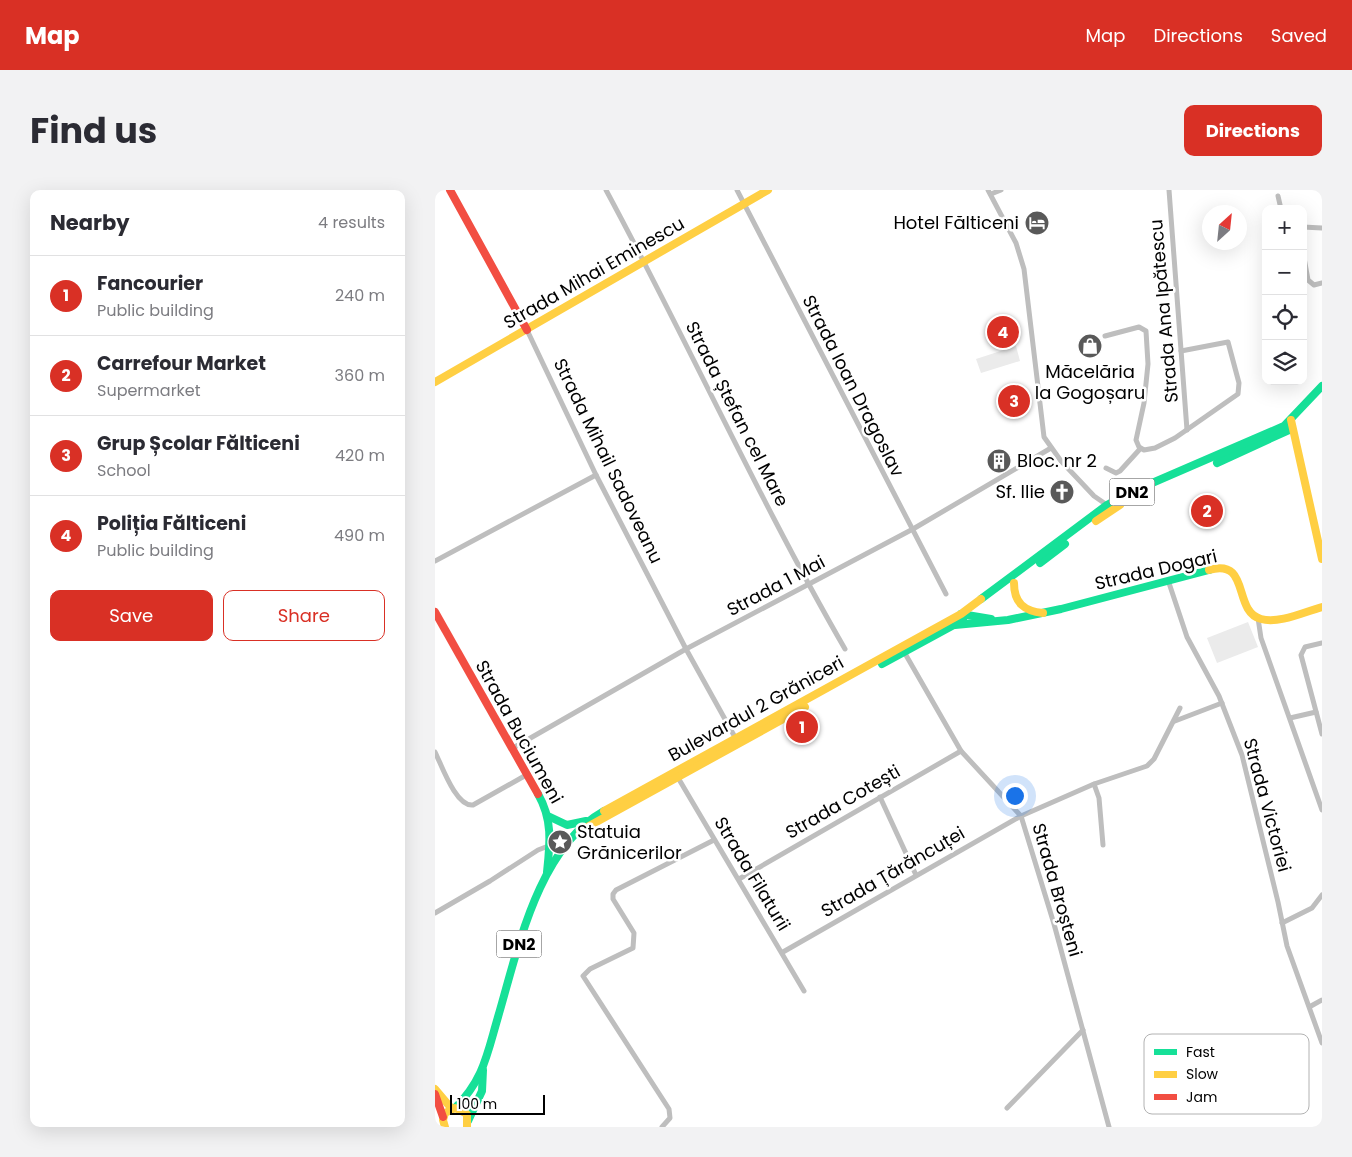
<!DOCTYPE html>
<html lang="en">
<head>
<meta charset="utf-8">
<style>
	:root { --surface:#fff; --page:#f2f2f3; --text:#2b2b33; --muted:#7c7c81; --line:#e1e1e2; --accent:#d93025 }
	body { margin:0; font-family:Poppins,sans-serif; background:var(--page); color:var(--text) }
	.controls { position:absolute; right:15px; top:15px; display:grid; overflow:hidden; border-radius:10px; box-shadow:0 5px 20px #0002 }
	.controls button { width:45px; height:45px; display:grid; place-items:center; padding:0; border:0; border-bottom:1px solid var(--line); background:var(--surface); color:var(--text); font:25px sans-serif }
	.compass { position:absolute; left:767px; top:15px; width:45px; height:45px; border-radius:50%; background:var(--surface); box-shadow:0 5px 20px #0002; rotate:27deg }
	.scale { position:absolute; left:15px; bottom:12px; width:95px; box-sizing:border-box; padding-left:5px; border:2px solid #000; border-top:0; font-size:14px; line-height:18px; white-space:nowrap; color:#000; -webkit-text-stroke:4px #fff; paint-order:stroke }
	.you { position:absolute; left:579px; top:605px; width:18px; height:18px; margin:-12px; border:4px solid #fff; border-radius:50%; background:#1a73e8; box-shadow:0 0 0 8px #1a73e833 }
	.badge { display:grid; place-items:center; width:32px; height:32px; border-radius:50%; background:var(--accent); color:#fff; font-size:16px; font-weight:700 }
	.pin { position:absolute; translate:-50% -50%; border:2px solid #fff; box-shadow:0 1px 5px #0006 }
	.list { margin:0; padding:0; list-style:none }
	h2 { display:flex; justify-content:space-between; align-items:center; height:65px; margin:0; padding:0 20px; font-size:21px }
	h2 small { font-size:16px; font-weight:400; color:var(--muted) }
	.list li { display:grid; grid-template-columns:32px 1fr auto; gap:15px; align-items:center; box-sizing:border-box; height:80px; padding:0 20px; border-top:1px solid var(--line) }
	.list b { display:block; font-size:19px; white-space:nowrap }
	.list p { margin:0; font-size:16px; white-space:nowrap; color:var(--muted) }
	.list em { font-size:16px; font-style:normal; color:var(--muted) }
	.actions { display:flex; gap:10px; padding:15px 20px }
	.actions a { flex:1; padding:11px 0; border:1px solid var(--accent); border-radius:10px; text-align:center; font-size:18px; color:var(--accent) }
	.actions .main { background:var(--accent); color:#fff }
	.icon { flex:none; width:28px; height:28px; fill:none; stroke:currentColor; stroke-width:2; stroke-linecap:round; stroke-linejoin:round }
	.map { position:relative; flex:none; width:887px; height:937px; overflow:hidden; border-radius:10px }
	header { display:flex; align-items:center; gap:30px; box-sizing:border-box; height:70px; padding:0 25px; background:var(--accent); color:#fff }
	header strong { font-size:24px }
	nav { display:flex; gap:28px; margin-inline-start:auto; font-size:18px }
	.intro { display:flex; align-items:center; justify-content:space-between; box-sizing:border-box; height:120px; padding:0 30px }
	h1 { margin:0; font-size:35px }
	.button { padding:12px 22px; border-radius:10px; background:var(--accent); color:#fff; font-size:18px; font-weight:700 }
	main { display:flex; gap:30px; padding:0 30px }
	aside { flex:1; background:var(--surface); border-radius:10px; box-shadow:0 5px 20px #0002 }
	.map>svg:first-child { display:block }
	.green { fill:#ebebeb }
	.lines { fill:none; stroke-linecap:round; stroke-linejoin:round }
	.street { stroke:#bebebe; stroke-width:5 }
	.fast { stroke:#16e098; stroke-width:8 }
	.slow { stroke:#ffcf43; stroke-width:8 }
	.jam { stroke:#f24e42; stroke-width:8 }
	.labels { text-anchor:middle; stroke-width:5; stroke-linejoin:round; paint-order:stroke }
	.shield { fill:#fff; stroke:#4c4c4c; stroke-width:1 }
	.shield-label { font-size:16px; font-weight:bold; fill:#000 }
	.poi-label { font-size:18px; fill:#000; stroke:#fff; text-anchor:end }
	.street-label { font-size:18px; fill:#000; stroke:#fff }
	.key { fill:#fff; stroke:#b2b2b2; stroke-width:1 }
	.key-label { font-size:14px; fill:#000 }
</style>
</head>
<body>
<header>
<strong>Map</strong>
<nav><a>Map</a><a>Directions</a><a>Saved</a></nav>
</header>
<div class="intro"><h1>Find us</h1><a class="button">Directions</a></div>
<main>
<aside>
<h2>Nearby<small>4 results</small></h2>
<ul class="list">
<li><span class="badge">1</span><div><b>Fancourier</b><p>Public building</p></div><em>240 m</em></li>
<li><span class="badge">2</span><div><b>Carrefour Market</b><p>Supermarket</p></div><em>360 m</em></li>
<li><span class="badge">3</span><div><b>Grup Școlar Fălticeni</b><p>School</p></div><em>420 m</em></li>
<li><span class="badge">4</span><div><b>Poliția Fălticeni</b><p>Public building</p></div><em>490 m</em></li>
</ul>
<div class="actions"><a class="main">Save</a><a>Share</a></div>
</aside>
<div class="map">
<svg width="887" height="937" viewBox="0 0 887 937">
	<rect width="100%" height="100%" fill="#fff"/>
	<g class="green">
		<path d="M581,156l4,15 -39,12 -5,-14z"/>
		<path d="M813,432l10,25 -41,16 -10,-25z"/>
	</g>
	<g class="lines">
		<g class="street">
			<path d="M171,0c82,152 153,310 239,459"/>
			<path d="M302,0l209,404"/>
			<path d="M553,0l28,53 8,26 20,168 17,24 33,35 13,9"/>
			<path d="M734,0l18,240"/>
			<path d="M556,4l10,-4"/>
			<path d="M843,6l3,13"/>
			<path d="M868,37l19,1"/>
			<path d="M868,62l5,28 6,5 8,-2"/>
			<path d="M92,140l69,145 90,174 50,90"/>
			<path d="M670,146l34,-9 7,4 2,33 -4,39 -8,37 3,7 5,3 11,-2 20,-10 63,-44 1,-11 -11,-41 -47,9"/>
			<path d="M671,278l10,5 4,-2 20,-22"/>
			<path d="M0,371l161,-86"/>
			<path d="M733,390l19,57 32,59 23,59 36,147 9,44 35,97"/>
			<path d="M823,428l3,20 61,172"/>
			<path d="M887,453l-17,4 -4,8 21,79"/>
			<path d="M468,460l58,101 60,65 33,108 55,203"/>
			<path d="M855,528l26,-6"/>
			<path d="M740,531l47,-18"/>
			<path d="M78,558l173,-99 227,-120 138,-81"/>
			<path d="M0,562c7,14 21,55 38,53l55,-31"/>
			<path d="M242,586l127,215"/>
			<path d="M659,594l5,14 4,47"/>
			<path d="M445,607l36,78"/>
			<path d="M304,689l222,-128"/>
			<path d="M0,723l55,-32 48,-31 13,-5"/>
			<path d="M847,733l30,-15 10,-13"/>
			<path d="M348,762l238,-136 73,-32 53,-18 7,-7 26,-51"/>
			<path d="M876,816l11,-6"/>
			<path d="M572,918l76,-78"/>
			<path d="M227,937l8,-9 -1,-9 -86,-133 7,-7 43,-21 1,-15 -21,-34v-5l3,-4 98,-50"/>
		</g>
		<g class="fast">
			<path d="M782,273l72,-33"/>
			<path d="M605,373l25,-19"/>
			<path d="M546,409l126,-94 22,-12 155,-67 38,-40"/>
			<path d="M526,424l30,5"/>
			<path d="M520,435l53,-5 53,-11 148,-39"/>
			<path d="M447,474l81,-44"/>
			<path d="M103,604c15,26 12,50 9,78"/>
			<path d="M113,626l19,9 19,-4"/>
			<path d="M20,918c29,-29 32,-54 43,-91 20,-68 40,-169 106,-206"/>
			<path d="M33,931l14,-30 1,-21"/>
		</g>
		<g class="slow">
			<path d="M0,192l333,-192"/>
			<path d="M856,230l31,139"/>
			<path d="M661,331l24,-16"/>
			<path d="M774,380c42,-12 23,41 52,49 18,5 43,-7 61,-12"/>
			<path d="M579,393c0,20 10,28 29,30"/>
			<path d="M169,621l357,-197 20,-15"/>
			<path d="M145,641l225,-124"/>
			<path d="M0,899l17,20"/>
			<path d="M10,937l-2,-7 2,-7 10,-5 12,6v13"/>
		</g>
		<g class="jam">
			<path d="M15,0l77,140"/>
			<path d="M0,422l103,182"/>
			<path d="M0,904l8,23"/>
		</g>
	</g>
	<defs>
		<symbol id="hotel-disc" viewBox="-11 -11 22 22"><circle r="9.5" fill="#595959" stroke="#fff"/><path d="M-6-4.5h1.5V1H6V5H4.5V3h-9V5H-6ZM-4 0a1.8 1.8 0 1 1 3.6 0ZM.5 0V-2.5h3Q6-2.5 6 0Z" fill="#fff"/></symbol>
		<symbol id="shop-disc" viewBox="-11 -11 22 22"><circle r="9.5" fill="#595959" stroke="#fff"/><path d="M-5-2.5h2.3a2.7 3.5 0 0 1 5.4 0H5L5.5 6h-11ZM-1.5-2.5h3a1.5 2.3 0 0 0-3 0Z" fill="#fff"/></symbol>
		<symbol id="building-disc" viewBox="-11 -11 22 22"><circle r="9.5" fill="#595959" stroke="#fff"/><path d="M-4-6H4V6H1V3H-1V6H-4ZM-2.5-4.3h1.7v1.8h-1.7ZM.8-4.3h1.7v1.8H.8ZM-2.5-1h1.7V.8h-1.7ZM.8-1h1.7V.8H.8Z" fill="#fff"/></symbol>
		<symbol id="church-disc" viewBox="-11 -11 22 22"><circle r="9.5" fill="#595959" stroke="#fff"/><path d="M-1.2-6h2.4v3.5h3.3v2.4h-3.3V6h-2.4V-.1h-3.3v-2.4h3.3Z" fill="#fff"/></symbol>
		<symbol id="sight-disc" viewBox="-11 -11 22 22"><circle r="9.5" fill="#595959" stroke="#fff"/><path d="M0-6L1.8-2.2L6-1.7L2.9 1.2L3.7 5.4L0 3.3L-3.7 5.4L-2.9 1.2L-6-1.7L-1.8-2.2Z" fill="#fff"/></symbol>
	</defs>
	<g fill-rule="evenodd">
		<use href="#hotel-disc" x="588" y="19" width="28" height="28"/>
		<use href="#shop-disc" x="641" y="142" width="28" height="28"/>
		<use href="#building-disc" x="550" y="257" width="28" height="28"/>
		<use href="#church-disc" x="613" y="288" width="28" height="28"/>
		<use href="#sight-disc" x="111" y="638" width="28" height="28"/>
	</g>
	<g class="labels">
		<g class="shield">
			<rect x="674.5" y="288.5" width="45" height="27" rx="4"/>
			<rect x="61.5" y="740.5" width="45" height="27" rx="4"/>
		</g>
		<g class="shield-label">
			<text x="697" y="308">DN2</text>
			<text x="84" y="760">DN2</text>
		</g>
		<g class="poi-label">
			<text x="584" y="39">Hotel Fălticeni</text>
			<text x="655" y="188" text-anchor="middle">Măcelăria<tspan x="655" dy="21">la Gogoșaru</tspan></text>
			<text x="582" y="277" text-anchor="start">Bloc. nr 2</text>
			<text x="610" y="308">Sf. Ilie</text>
			<text x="142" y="648" text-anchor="start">Statuia<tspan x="142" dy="21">Grănicerilor</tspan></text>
		</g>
		<g class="street-label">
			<text transform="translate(159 83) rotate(-30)" y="6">Strada Mihai Eminescu</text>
			<text transform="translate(729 121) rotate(-95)" y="6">Strada Ana Ipătescu</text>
			<text transform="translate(418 196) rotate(63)" y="6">Strada Ioan Dragoslav</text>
			<text transform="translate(302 224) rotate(63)" y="6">Strada Ștefan cel Mare</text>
			<text transform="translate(173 271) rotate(64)" y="6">Strada Mihail Sadoveanu</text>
			<text transform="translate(721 380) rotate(-13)" y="6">Strada Dogari</text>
			<text transform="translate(341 396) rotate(-28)" y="6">Strada 1 Mai</text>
			<text transform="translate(321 519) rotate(-29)" y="6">Bulevardul 2 Grăniceri</text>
			<text transform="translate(84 542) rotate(61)" y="6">Strada Buciumeni</text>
			<text transform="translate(408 612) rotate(-30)" y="6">Strada Cotești</text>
			<text transform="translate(832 615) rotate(75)" y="6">Strada Victoriei</text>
			<text transform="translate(458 682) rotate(-30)" y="6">Strada Țărăncuței</text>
			<text transform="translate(317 684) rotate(59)" y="6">Strada Filaturii</text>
			<text transform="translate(622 700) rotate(74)" y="6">Strada Broșteni</text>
		</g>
	</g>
	<rect x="709" y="844" width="165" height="80" rx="8" class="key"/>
	<rect x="719" y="859" width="23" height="6" fill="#16e098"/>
	<rect x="719" y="881" width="23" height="7" fill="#ffcf43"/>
	<rect x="719" y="904" width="23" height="6" fill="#f24e42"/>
	<g class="key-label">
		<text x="751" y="867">Fast</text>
		<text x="751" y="889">Slow</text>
		<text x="751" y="912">Jam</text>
	</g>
</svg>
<div class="controls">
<button>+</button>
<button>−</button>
<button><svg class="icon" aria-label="locate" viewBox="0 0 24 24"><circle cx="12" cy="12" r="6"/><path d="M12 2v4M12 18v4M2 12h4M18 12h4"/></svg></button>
<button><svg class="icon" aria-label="layers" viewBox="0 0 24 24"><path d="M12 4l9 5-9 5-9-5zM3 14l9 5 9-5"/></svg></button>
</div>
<svg class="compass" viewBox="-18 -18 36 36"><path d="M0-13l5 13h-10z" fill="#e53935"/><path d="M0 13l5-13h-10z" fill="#7c7c81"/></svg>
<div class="scale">100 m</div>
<div class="you"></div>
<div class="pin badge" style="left:367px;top:537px">1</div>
<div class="pin badge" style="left:772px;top:321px">2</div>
<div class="pin badge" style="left:579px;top:211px">3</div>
<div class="pin badge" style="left:568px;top:142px">4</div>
</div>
</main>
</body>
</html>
